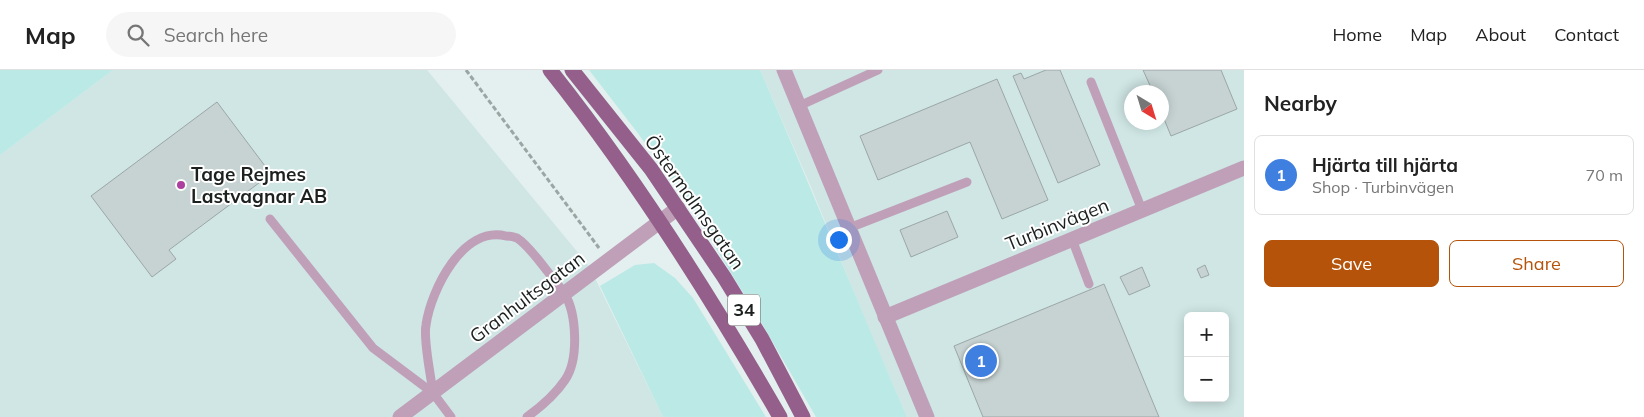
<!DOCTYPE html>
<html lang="en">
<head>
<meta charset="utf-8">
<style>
	:root { --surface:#fff; --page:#f6f6f6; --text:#222; --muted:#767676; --line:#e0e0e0; --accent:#b45309 }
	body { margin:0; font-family:Mulish,sans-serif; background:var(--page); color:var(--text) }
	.controls { position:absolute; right:15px; bottom:15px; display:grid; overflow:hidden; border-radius:8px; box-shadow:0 2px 12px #0003 }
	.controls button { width:45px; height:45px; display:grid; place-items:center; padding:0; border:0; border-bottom:1px solid var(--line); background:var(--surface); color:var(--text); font:25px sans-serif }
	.compass { position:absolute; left:1124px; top:15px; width:45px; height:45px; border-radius:50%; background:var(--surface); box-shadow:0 2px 12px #0003; rotate:142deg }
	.you { position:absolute; left:838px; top:169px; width:18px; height:18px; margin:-12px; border:4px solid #fff; border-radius:50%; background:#1a73e8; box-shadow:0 0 0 8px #1a73e833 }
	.badge { display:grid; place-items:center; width:32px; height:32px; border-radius:50%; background:var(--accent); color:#fff; font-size:16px; font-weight:700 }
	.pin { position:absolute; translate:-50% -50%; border:2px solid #fff; box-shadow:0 1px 5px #0006 }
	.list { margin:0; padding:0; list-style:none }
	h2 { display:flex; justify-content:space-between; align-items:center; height:65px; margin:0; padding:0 20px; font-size:21px }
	h2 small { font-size:16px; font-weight:400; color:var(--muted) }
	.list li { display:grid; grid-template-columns:32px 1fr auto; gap:15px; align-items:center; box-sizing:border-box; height:80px; margin:0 10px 10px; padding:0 10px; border:1px solid var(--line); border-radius:8px }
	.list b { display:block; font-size:19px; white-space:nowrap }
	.list p { margin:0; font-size:16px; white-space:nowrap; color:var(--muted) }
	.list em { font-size:16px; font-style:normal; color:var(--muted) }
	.actions { display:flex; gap:10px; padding:15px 20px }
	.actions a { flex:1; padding:11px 0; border:1px solid var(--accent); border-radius:8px; text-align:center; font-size:18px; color:var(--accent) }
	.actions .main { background:var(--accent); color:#fff }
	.icon { flex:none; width:28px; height:28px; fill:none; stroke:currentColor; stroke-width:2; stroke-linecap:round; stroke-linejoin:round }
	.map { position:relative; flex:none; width:1244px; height:347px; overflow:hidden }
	header { display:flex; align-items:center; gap:30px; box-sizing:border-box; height:70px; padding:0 25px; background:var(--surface); border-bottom:1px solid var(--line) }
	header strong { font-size:24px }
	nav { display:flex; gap:28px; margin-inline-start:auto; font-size:18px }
	.search { width:350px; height:45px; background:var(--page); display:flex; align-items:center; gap:12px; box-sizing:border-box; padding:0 18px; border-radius:28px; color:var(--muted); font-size:19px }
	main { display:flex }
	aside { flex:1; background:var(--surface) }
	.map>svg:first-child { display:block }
	.built { fill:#cfe6e4; fill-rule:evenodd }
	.green { fill:#bbe9e6 }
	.building { fill:#c6d3d2; stroke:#9ba7a6 }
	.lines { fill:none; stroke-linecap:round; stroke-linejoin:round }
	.path { stroke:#9aa5a4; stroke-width:3; stroke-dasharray:5 2.5; stroke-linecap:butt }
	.lane { stroke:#bfa0b8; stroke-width:9 }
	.street { stroke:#bfa0b8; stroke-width:15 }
	.primary { stroke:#955f8b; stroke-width:15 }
	.poi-dot { fill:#ad3f9e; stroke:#fff; stroke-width:2 }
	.labels { text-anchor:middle; stroke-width:4; stroke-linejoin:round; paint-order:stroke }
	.shield { fill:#fff; stroke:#606463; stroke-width:1 }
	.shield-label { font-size:18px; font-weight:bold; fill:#1c2120 }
	.poi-label { font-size:19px; font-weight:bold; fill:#1c2120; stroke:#fff; text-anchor:start }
	.street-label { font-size:19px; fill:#1c2120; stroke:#fff }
</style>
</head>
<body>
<header>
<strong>Map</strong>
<div class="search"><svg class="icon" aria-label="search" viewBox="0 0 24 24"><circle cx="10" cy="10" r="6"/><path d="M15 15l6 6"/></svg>Search here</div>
<nav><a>Home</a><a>Map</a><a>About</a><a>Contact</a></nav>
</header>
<main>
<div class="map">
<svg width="1244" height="347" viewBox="0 0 1244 347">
	<rect width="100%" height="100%" fill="#e3f0ef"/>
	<g class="built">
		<path d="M113,0h314l162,196 74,151h-663v-262z"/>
		<path d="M760,0h484v347h-337l-38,-87 -58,-143zM1132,22h30v30h-30zM1188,246h37v82h-37z"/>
	</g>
	<g class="green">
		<path d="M0,0h113l-113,85z"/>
		<path d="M589,0h171c50,115 97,232 147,347h-91l-55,-95 -68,-111 -56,-79z"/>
		<path d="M654,193l21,15 18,20 73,119h-103l-63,-131 35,-21z"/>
	</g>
	<g class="building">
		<path d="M1046,0h14l40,95 -42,18 -45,-107 8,-3 3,6z"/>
		<path d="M1143,0h78l16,39 -66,27 -9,-22v-22h-9z"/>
		<path d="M997,9l51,121 -46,19 -32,-77 -92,38 -18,-44z"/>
		<path d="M217,32l54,72 -102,76 7,9 -24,18 -61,-81z"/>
		<path d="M947,141l11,26 -47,20 -11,-27z"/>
		<path d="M1205,195l4,10 -8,3 -4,-9z"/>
		<path d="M1142,197l8,19 -21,9 -9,-18z"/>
		<path d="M1104,214l55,133h-176l-29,-71z"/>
	</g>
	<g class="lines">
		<path class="path" d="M466,0l133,178"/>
		<g class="lane">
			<path d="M1091,12l51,128"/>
			<path d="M799,36l79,-36"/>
			<path d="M270,149l103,129 60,45 18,24"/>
			<path d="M849,158l118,-46"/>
			<path d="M1072,169l17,45"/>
			<path d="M433,323c-2,-17 -10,-53 -7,-68 5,-35 37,-100 80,-89 3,0 8,1 11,2 11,7 23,24 31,34 5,7 11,13 16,21 13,20 15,67 1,87 -10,15 -23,26 -38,37"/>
		</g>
		<g class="street">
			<path d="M784,0l143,347"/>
			<path d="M885,247l359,-149"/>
			<path d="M400,347l278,-209"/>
		</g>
		<g class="primary">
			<path d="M550,0c86,108 161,227 230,347"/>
			<path d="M572,0l79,99 73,108 38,62 41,78"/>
		</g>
	</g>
	<circle class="poi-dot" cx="181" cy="115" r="5"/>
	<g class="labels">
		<rect class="shield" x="728" y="224.5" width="32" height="31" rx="4"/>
		<g class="shield-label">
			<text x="744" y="246">34</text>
		</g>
		<g class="poi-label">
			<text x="191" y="111">Tage Rejmes<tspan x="191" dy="22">Lastvagnar AB</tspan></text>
		</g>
		<g class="street-label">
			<text transform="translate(695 132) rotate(55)" y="7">Östermalmsgatan</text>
			<text transform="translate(1057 154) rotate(-22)" y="7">Turbinvägen</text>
			<text transform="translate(527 227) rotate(-37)" y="7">Granhultsgatan</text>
		</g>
	</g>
</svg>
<div class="controls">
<button>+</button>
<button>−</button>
</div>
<svg class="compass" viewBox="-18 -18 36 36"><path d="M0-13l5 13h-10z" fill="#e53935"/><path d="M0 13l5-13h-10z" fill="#767676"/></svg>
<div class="you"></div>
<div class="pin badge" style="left:981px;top:291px;background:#3f7fe0">1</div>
</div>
<aside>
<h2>Nearby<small></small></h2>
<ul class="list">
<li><span class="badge" style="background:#3f7fe0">1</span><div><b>Hjärta till hjärta</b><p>Shop · Turbinvägen</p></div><em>70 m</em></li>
</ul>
<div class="actions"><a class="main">Save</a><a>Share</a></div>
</aside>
</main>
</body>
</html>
